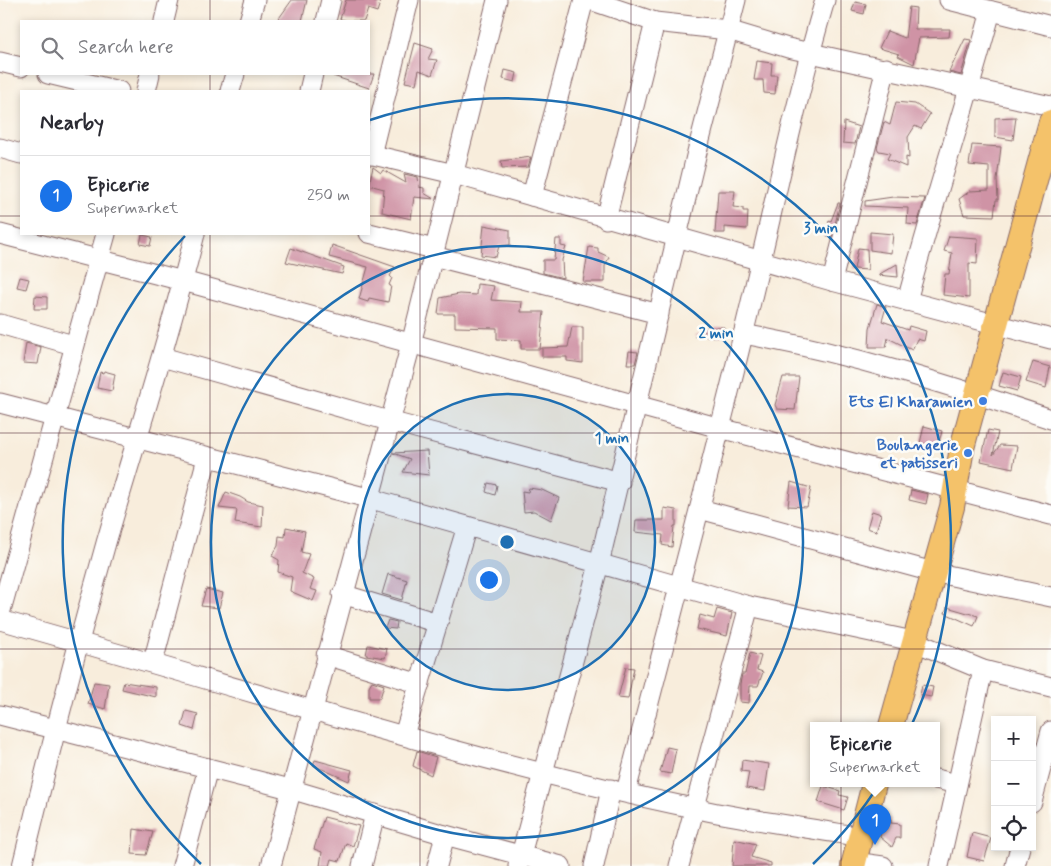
<!DOCTYPE html>
<html lang="en">
<head>
<meta charset="utf-8">
<style>
	:root { --surface:#fff; --page:#f7f7f7; --text:#2b2b33; --muted:#7c7c81; --line:#e1e1e2; --accent:#1a73e8 }
	body { margin:0; font-family:Mynerve,sans-serif; background:var(--page); color:var(--text) }
	.controls { position:absolute; right:15px; bottom:15px; display:grid; overflow:hidden; border-radius:0px; box-shadow:0 2px 8px #0003 }
	.controls button { width:45px; height:45px; display:grid; place-items:center; padding:0; border:0; border-bottom:1px solid var(--line); background:var(--surface); color:var(--text); font:25px sans-serif }
	.you { position:absolute; left:488px; top:579px; width:18px; height:18px; margin:-12px; border:4px solid #fff; border-radius:50%; background:#1a73e8; box-shadow:0 0 0 8px #1a73e833 }
	.badge { display:grid; place-items:center; width:32px; height:32px; border-radius:50%; background:var(--accent); color:#fff; font-size:16px; font-weight:700 }
	.pin { position:absolute; translate:-50% -41px; filter:drop-shadow(0 1px 2px #0008) }
	.pin::after { content:''; position:absolute; top:26px; width:18px; height:15px; background:inherit; clip-path:polygon(0 0,100% 0,50% 100%) }
	.popup { position:absolute; left:810px; top:722px; width:130px; height:65px; box-sizing:border-box; display:grid; place-content:center; border-radius:0px; background:var(--surface); filter:drop-shadow(0 1px 4px #0005); font-size:16px; white-space:nowrap; color:var(--muted) }
	.popup b { font-size:19px; color:var(--text) }
	.popup::after { content:''; position:absolute; left:50%; top:100%; margin-left:-10px; border:10px solid transparent; border-top-color:var(--surface) }
	.list { margin:0; padding:0; list-style:none }
	h2 { display:flex; justify-content:space-between; align-items:center; height:65px; margin:0; padding:0 20px; font-size:21px }
	h2 small { font-size:16px; font-weight:400; color:var(--muted) }
	.list li { display:grid; grid-template-columns:32px 1fr auto; gap:15px; align-items:center; box-sizing:border-box; height:80px; padding:0 20px; border-top:1px solid var(--line) }
	.list b { display:block; font-size:19px; white-space:nowrap }
	.list p { margin:0; font-size:16px; white-space:nowrap; color:var(--muted) }
	.list em { font-size:16px; font-style:normal; color:var(--muted) }
	.icon { flex:none; width:28px; height:28px; fill:none; stroke:currentColor; stroke-width:2; stroke-linecap:round; stroke-linejoin:round }
	.map { position:relative; flex:none; width:1051px; height:866px; overflow:hidden }
	.search { position:absolute; background:var(--surface); box-shadow:0 2px 8px #0003; left:20px; top:20px; width:350px; height:55px; display:flex; align-items:center; gap:12px; box-sizing:border-box; padding:0 18px; border-radius:0px; color:var(--muted); font-size:19px }
	.panel { position:absolute; background:var(--surface); box-shadow:0 2px 8px #0003; left:20px; top:90px; width:350px; height:145px; border-radius:0px }
	.map>svg:first-child { display:block }
	.building { fill:#cf93a5 }
	.lines { fill:none; stroke-linecap:round; stroke-linejoin:round }
	.minor-casing { stroke:#876769; stroke-width:21 }
	.major-casing { stroke:#876769; stroke-width:26 }
	.minor { stroke:#fff; stroke-width:19 }
	.major { stroke:#f4c26a; stroke-width:24 }
	.grid { fill:none; stroke:#4a1f2b; stroke-width:1; stroke-opacity:0.55 }
	.ring { fill:none; stroke:#1f6fb2; stroke-width:2.5 }
	.shop-dot { fill:#3f7fe0; stroke:#fdfcf7; stroke-width:2 }
	.labels { text-anchor:middle; stroke-width:5; stroke-linejoin:round; paint-order:stroke }
	.shop-label { font-size:16px; font-weight:bold; fill:#366cbe; stroke:#fdfcf7; text-anchor:end }
	.centre { fill:#1f6fb2; stroke:#fdfcf7; stroke-width:2.5 }
	.ring-label { font-size:15px; text-anchor:middle; font-weight:bold; fill:#1f6fb2; stroke:#fdfcf7; stroke-width:5; stroke-linejoin:round; paint-order:stroke }
</style>
</head>
<body>
<div class="map">
<svg width="1051" height="866" viewBox="0 0 1051 866">
	<rect width="100%" height="100%" fill="#fdfcf7"/>
	<filter id="ink" filterUnits="userSpaceOnUse"><feTurbulence type="fractalNoise" baseFrequency=".02" numOctaves="2"/><feDisplacementMap in="SourceGraphic" scale="10" xChannelSelector="R" yChannelSelector="G"/><feConvolveMatrix kernelMatrix="1 2 1 2 8 2 1 2 1" color-interpolation-filters="sRGB"/></filter>
	<filter id="wash" filterUnits="userSpaceOnUse"><feTurbulence type="fractalNoise" baseFrequency=".0096" numOctaves="4" result="noise"/><feDisplacementMap in="SourceGraphic" scale="20" xChannelSelector="R" yChannelSelector="G"/><feGaussianBlur stdDeviation="1.12" result="paint"/><feColorMatrix in="noise" values="0 0 0 0 0 0 0 0 0 0 0 0 0 0 0 0 0 1.4 0 .05"/><feComposite in="paint" operator="in"/></filter>
	<g filter="url(#wash)">
		<rect width="100%" height="100%" fill="#f8eddc"/>
		<g id="blocks">
			<g class="building">
				<path d="M292,0h15l-5,21h-25z"/>
				<path d="M346,0h26l8,3 -3,9 -9,-3 -4,12h-16l-8,-2z"/>
				<path d="M855,2l11,2 -2,10 -12,-3z"/>
				<path d="M909,7l7,1 -1,21h35l-1,8 -30,1 -5,26 -16,-8 1,-2 -20,-6 8,-17 18,7z"/>
				<path d="M965,39l6,1 -10,35 -12,-3z"/>
				<path d="M415,43l18,6 -5,10 9,1 -5,15 -13,-5 -3,14 -11,-2z"/>
				<path d="M757,61l15,2 -1,12h6l-2,19 -11,-1 -1,-13h-9z"/>
				<path d="M505,70l12,3 -2,9 -12,-3z"/>
				<path d="M333,74h41l-5,14 -36,-12z"/>
				<path d="M896,102l19,2 15,10 -9,15 -6,-3 -7,11 1,21 -3,-1v10l-19,-8 3,-6 -11,-2 -2,-3 7,-26 6,3z"/>
				<path d="M1016,117l-3,23 -18,-3v-19z"/>
				<path d="M844,122l15,5 -4,17 -12,-1z"/>
				<path d="M972,145l29,2 -4,33 1,20h-2l-2,16 -30,-1 -5,-16 11,-8 19,-1v-23l-20,-2z"/>
				<path d="M531,157l-3,10 -26,1 -1,-7z"/>
				<path d="M373,167l8,6 2,-3 23,13 -2,-9 14,3 1,10 5,1v5l10,6 -20,-2 -3,22 -29,-7 2,-23 -15,-4z"/>
				<path d="M718,191h17l-2,16 10,1v3h5l-1,18 -22,-2v6h-10z"/>
				<path d="M893,197l32,1 -8,27 -10,-1 1,-16 -43,-2v-5z"/>
				<path d="M838,203h2l-8,34 -5,-1 2,-16 2,1z"/>
				<path d="M484,225l26,5v15l-11,1 -3,11 -15,-2z"/>
				<path d="M870,232l23,2 -2,19 -21,-3z"/>
				<path d="M142,235l10,2 -2,9 -10,-2z"/>
				<path d="M949,236l29,2 -1,26 -8,-1v35l-26,-3 2,-21h4l3,-21 -8,-2z"/>
				<path d="M556,239h5v7l5,1 -4,13 1,18 -20,-5v-13h11z"/>
				<path d="M332,245l63,22 -5,9 2,2 -3,7 2,1 -3,16 -19,-4 -1,4 -9,-3 9,-32 -39,-10z"/>
				<path d="M589,247l9,1v4l11,5 -4,9v16h-22z"/>
				<path d="M291,248l53,19 -2,7 -56,-12z"/>
				<path d="M858,248l9,1 1,21 -14,-1z"/>
				<path d="M897,264l1,13 -20,-2z"/>
				<path d="M20,277l9,2 -3,10 -9,-2z"/>
				<path d="M477,284l17,2 -3,14 31,2 -1,10h23l-4,37h-19v-9l-24,-1v-11l-42,-1v-13h-17l2,-16 19,-4 17,1z"/>
				<path d="M35,296l12,1v12h-13z"/>
				<path d="M877,304l9,3 -4,14 26,9 1,-4 17,5 -2,10 -7,-2 -5,11 -24,-12 -2,9h-17l1,-19z"/>
				<path d="M572,327h11v36l-16,-2v-4h-25v-9l26,-1z"/>
				<path d="M717,327h7v10l-30,-1z"/>
				<path d="M26,343l15,4 -3,17 -15,-1z"/>
				<path d="M629,351l9,1 -3,12h-8z"/>
				<path d="M1033,362l17,5 -4,21 -20,-6z"/>
				<path d="M104,371l11,3 -3,17 -15,-3 3,-16 3,1z"/>
				<path d="M1003,372l18,5 -4,14 -18,-5z"/>
				<path d="M783,377h16l-4,33 -18,-1 -2,-4z"/>
				<path d="M924,426l18,5 -4,16 -18,-4z"/>
				<path d="M988,430l10,2 -5,23 7,-10 17,1 -4,22 -32,-7z"/>
				<path d="M427,451l2,24 -26,-3 7,-13 -17,-6z"/>
				<path d="M791,482l20,6 -4,19 -19,-1z"/>
				<path d="M488,483l9,2 -2,10 -9,-3z"/>
				<path d="M529,488l13,2 17,8 -8,22 -17,-9 -10,1 -2,-21 6,1z"/>
				<path d="M911,490l17,4 -2,10 -17,-4z"/>
				<path d="M226,492l14,5 8,5 15,3 -1,22 -27,-4 2,-13 -18,-2z"/>
				<path d="M664,508l12,2v16h-2l-2,21 -10,-2 1,-10 -28,-3 1,-12h28z"/>
				<path d="M872,511l9,3 -5,17 -9,-3z"/>
				<path d="M286,527l19,4 -4,21 8,2 -7,19 12,6 -4,10 7,2 -4,10 -23,-10 2,-14 -14,-5 1,-12 -7,-4 6,-10 1,-10 6,1z"/>
				<path d="M388,574l19,6 -5,20 -20,-6z"/>
				<path d="M206,589l17,4 -4,15 -18,-2z"/>
				<path d="M947,607l31,9 -4,10 -29,-13z"/>
				<path d="M717,609l15,4 -5,23 -30,-7 3,-14 14,4z"/>
				<path d="M388,620l9,2 -1,7 -11,-1z"/>
				<path d="M368,645l19,4 -2,9 -19,-3z"/>
				<path d="M750,653l11,3 -4,14 6,2 -5,14h-8l-1,17 -9,-1v-18l2,-10h3z"/>
				<path d="M626,667l8,1 -6,31 -10,-1z"/>
				<path d="M372,681l12,4 -4,13h-11v-12z"/>
				<path d="M94,682l15,2 -4,25 -17,-5z"/>
				<path d="M124,682l32,5v10l-34,-8z"/>
				<path d="M922,685l11,2 -2,10 -11,-2z"/>
				<path d="M186,711l12,3 -4,16 -12,-4z"/>
				<path d="M667,747l9,2 -5,25 -11,-2z"/>
				<path d="M417,751l19,6 -5,18 -18,-9z"/>
				<path d="M315,760l37,10 -3,11 -36,-16z"/>
				<path d="M742,760l27,4 -4,27 -19,-3 3,-16 -8,-1z"/>
				<path d="M823,786l17,5 -1,4 9,2 -4,13 -26,-8z"/>
				<path d="M324,817l35,9 -6,20 -7,-3 -6,18 -8,-2 -2,7h-10l2,-14 -8,-3z"/>
				<path d="M882,817l9,2v4l9,1v14h-4l-4,9 -12,-10z"/>
				<path d="M134,829l19,3 -7,23 -14,-1z"/>
				<path d="M972,833l19,5 -7,23 -17,-4z"/>
				<path d="M734,839l22,5 -5,13 20,6v3h-39z"/>
			</g>
		</g>
	</g>
	<g filter="url(#ink)">
		<use href="#blocks" fill-opacity="0" stroke="#876769" stroke-width="1"/>
		<g class="lines">
			<defs>
				<g id="minor">
					<path d="M590,0l65,22 73,8 60,18 263,58"/>
					<path d="M949,0l102,26"/>
					<path d="M164,21l5,-21"/>
					<path d="M249,21l6,-21"/>
					<path d="M326,21l5,-21"/>
					<path d="M0,62l21,5"/>
					<path d="M48,74l71,17"/>
					<path d="M146,91l4,-17"/>
					<path d="M230,91l5,-17"/>
					<path d="M309,91l4,-17"/>
					<path d="M0,148l21,6"/>
					<path d="M369,154l85,20 378,107 219,58"/>
					<path d="M371,155l38,-155"/>
					<path d="M532,196l52,-196"/>
					<path d="M606,219l49,-197"/>
					<path d="M369,233l65,16"/>
					<path d="M0,234l183,47 537,147 331,87"/>
					<path d="M433,256l226,58"/>
					<path d="M832,281l54,-213"/>
					<path d="M907,301c26,-98 58,-193 84,-290"/>
					<path d="M0,324l73,21"/>
					<path d="M743,334c105,19 207,51 308,85"/>
					<path d="M162,357l227,64 231,61"/>
					<path d="M0,403l368,95 381,108 164,35 70,29 68,17"/>
					<path d="M700,509l233,63 118,25"/>
					<path d="M342,594l96,29"/>
					<path d="M0,614l106,-380"/>
					<path d="M0,620c231,64 459,139 693,188 55,12 112,19 167,29"/>
					<path d="M326,655l94,29"/>
					<path d="M153,662l54,-204"/>
					<path d="M0,715l290,74 155,46 116,31"/>
					<path d="M404,735l63,-209"/>
					<path d="M936,779l21,5"/>
					<path d="M626,792c39,-154 81,-307 118,-461 27,-110 49,-222 81,-331"/>
					<path d="M1032,802l19,-71"/>
					<path d="M854,862l29,4"/>
					<path d="M22,866c26,-108 54,-216 84,-323 30,-103 63,-205 89,-309"/>
					<path d="M182,866l26,-98"/>
					<path d="M271,866l140,-522 86,-344"/>
					<path d="M362,866l13,-52"/>
					<path d="M437,866l8,-31"/>
					<path d="M518,866l81,-302 98,-412 39,-152"/>
					<path d="M594,866l17,-77"/>
					<path d="M679,866l70,-260"/>
					<path d="M939,866l44,-196"/>
					<path d="M1015,866l5,-19"/>
				</g>
				<g id="major">
					<path d="M891,726l61,-219 10,-59 89,-326"/>
					<path d="M853,866l21,-82"/>
				</g>
			</defs>
			<use href="#minor" class="minor-casing"/>
			<use href="#major" class="major-casing"/>
			<use href="#minor" class="minor"/>
			<use href="#major" class="major"/>
		</g>
	</g>
	<path class="grid" d="M210,0v21M420,0v866M631,0v866M841,0v866M210,74v17M0,216h21M369,216h682M210,234v632M0,433h1051M0,649h1051"/>
	<circle cx="507" cy="542" r="148" fill="#1f6fb2" fill-opacity=".12"/>
	<g class="ring">
		<circle cx="507" cy="542" r="148"/>
		<circle cx="507" cy="542" r="296"/>
		<path d="M201 864A444 444 0 0 1 185 236M370 120A444 444 0 0 1 813 864"/>
	</g>
	<g class="shop-dot">
		<circle cx="983" cy="401" r="5"/>
		<circle cx="968" cy="453" r="5"/>
	</g>
	<g class="labels">
		<g class="shop-label">
			<text x="973" y="407">Ets El Kharamien</text>
			<text x="958" y="450">Boulangerie<tspan x="958" dy="18">et patisseri</tspan></text>
		</g>
	</g>
	<circle cx="507" cy="542" r="8" class="centre"/>
	<g class="ring-label">
		<text x="821" y="233">3 min</text>
		<text x="716" y="338">2 min</text>
		<text x="612" y="443">1 min</text>
	</g>
</svg>
<div class="controls">
<button>+</button>
<button>−</button>
<button><svg class="icon" aria-label="locate" viewBox="0 0 24 24"><circle cx="12" cy="12" r="6"/><path d="M12 2v4M12 18v4M2 12h4M18 12h4"/></svg></button>
</div>
<div class="you"></div>
<div class="pin badge" style="left:875px;top:845px">1</div>
<div class="popup"><b>Epicerie</b>Supermarket</div>
<div class="search"><svg class="icon" aria-label="search" viewBox="0 0 24 24"><circle cx="10" cy="10" r="6"/><path d="M15 15l6 6"/></svg>Search here</div>
<section class="panel">
<h2>Nearby<small></small></h2>
<ul class="list">
<li><span class="badge">1</span><div><b>Epicerie</b><p>Supermarket</p></div><em>250 m</em></li>
</ul>
</section>
</div>
</body>
</html>
